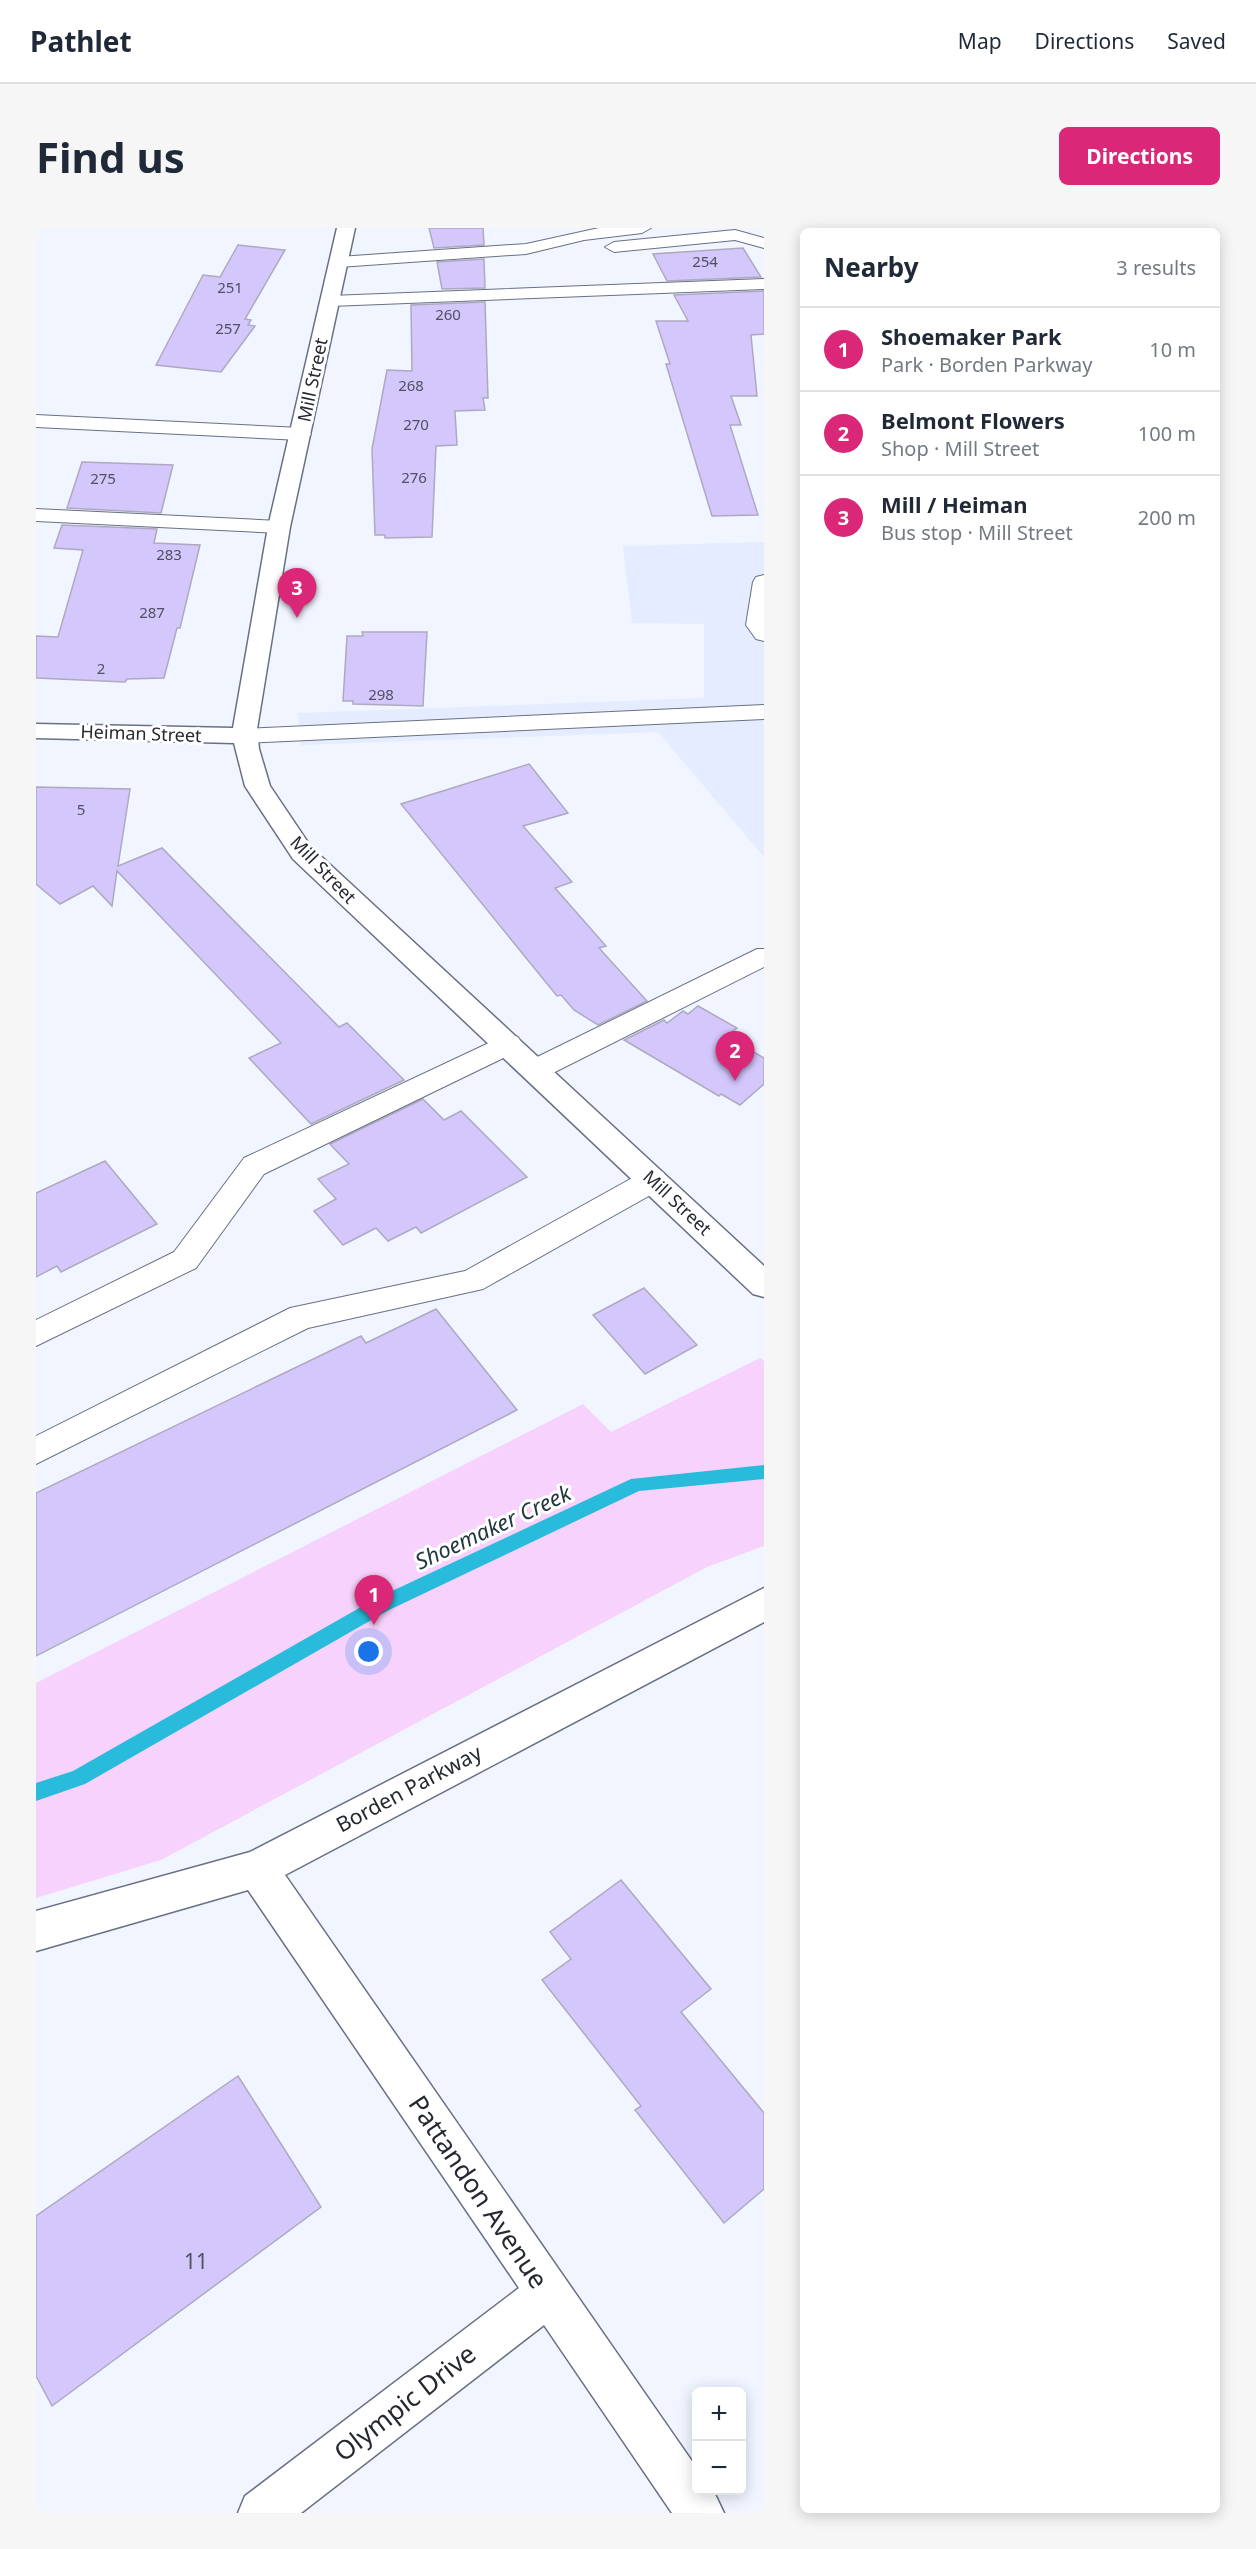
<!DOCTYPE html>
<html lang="en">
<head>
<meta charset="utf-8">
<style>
	:root { --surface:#fff; --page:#f6f6f7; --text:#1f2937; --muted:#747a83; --line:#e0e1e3; --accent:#db2777 }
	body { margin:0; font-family:"Noto Sans",sans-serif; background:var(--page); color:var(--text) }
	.controls { position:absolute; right:18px; bottom:18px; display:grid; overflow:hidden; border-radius:9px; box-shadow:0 3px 15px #0003 }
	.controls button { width:54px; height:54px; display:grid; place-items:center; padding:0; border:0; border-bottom:2px solid var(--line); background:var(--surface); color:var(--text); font:30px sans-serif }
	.you { position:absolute; left:333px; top:1424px; width:21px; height:21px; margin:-15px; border:4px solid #fff; border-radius:50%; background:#1a73e8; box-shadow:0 0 0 9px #1a73e833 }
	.badge { display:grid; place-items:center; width:39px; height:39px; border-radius:50%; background:var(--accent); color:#fff; font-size:20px; font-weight:700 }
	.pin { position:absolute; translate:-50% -50px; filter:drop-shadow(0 2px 3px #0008) }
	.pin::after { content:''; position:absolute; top:32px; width:21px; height:18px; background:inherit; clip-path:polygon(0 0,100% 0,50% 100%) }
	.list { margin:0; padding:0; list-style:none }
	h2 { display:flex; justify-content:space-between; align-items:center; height:78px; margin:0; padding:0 24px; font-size:26px }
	h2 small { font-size:20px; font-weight:400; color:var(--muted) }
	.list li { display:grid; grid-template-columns:39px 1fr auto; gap:18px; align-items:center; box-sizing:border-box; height:84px; padding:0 24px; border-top:2px solid var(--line) }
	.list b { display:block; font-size:22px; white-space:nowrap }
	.list p { margin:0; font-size:20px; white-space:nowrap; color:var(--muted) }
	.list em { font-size:20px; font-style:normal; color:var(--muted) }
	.map { position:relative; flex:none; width:728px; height:2285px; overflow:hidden; border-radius:9px }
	header { display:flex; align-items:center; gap:36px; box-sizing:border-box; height:84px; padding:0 30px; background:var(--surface); border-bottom:2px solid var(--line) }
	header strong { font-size:28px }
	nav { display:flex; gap:33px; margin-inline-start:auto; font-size:21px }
	.intro { display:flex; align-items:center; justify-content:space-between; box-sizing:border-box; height:144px; padding:0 36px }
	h1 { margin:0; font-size:42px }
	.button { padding:15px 27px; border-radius:9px; background:var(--accent); color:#fff; font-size:21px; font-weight:700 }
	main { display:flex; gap:36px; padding:0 36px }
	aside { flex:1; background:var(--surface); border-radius:9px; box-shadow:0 3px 15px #0003 }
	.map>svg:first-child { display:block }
	.built { fill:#e5ecff }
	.green { fill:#f6d2fc }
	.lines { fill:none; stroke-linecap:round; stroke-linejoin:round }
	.stream { fill:#28bbdb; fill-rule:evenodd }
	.building { fill:#d3c7fc; stroke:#aea9c0; stroke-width:1.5 }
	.lane-casing { stroke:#687084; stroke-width:2 }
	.street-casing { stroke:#687084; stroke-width:3 }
	.lane { fill:#fff; fill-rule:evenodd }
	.street { fill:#fff; fill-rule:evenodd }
	.labels { text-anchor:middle; stroke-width:6; stroke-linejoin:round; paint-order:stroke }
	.far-number-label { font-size:15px; fill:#505064 }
	.far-street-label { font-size:18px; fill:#252831; stroke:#fff }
	.street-label { font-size:21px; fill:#252831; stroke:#fff }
	.near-number-label { font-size:21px; fill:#505064 }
	.water-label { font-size:22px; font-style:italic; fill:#21373e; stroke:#fff }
	.near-street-label { font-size:26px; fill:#252831; stroke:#fff }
</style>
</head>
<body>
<header>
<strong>Pathlet</strong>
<nav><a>Map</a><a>Directions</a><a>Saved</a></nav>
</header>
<div class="intro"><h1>Find us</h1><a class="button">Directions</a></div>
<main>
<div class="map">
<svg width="728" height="2285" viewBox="0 0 728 2285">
	<rect width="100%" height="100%" fill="#f1f5ff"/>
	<path class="built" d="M728,314v315l-106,-125 -357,13 -3,-32 406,-15v-74l-72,-1 -9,-77z"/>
	<path class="green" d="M724,1130l4,3v185l-57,21 -546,293 -125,38v-215l547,-279 28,28z"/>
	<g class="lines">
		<path class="stream" d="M728,1237v14l-125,12 -252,120 -302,173 -49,17v-18l37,-12 302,-172 256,-120z"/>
	</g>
	<g class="building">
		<path d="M393,0h54l1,17 -50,3z"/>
		<path d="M202,17l47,5 -40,69 6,1 -3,5 7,1 -34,46 -65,-7 47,-90 17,2z"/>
		<path d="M707,20l18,29 -94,4 -14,-27z"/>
		<path d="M448,31l1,29 -43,1 -5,-27z"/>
		<path d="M728,63v43l-13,1 6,61h-26l10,29h-11l28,90 -46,1 -46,-152h4l-14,-43h32l-14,-26z"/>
		<path d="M449,74l3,96h-5l2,12 -30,1 2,34 -21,1 -4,91 -47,1v-3h-10l-3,-86 15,-79 25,1 -1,-66z"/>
		<path d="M46,234l91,3 -12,48 -94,-5z"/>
		<path d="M26,297l95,4 -3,14 46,2 -20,83h-3l-13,50 -37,1 -2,3 -89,-4v-42l22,1 25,-87 -29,-2z"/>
		<path d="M326,404h65l-4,74 -70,-2v-3h-10l4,-65h16z"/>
		<path d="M493,536l39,49 -45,13 49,56 -17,6 51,58 -7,2 48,53 -49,24 -24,-15 -13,-15 -4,1 -156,-192z"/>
		<path d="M0,559l94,2 -12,77 44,-18 177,179 8,-4 57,57 -93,44 -62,-66 32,-15 -164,-172 -5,35 -19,-20 -33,18 -24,-20z"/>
		<path d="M662,778l39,22 -10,8 37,22v26l-24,21 -19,-11 -2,2 -95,-56 40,-20 3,3 16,-12 5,3z"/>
		<path d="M387,871l21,21 17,-9 66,66 -106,56 -5,-6 -28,14 -12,-13 -33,17 -29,-34 22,-12 -18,-20 31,-15 -19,-20z"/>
		<path d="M69,933l52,63 -96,48 -4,-6 -21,11v-84z"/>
		<path d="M608,1060l53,57 -52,29 -52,-59z"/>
		<path d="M400,1081l81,101 -481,246v-163l325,-157 5,7z"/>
		<path d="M585,1652l90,109 -30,23 83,101v76l-40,34 -89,-113 6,-4 -99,-126 29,-21 -21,-27z"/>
		<path d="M202,1848l83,131 -269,199 -16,-30v-160z"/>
	</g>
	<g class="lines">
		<defs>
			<g id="lane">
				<path d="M563,0h52l-9,5 -58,7 -58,14 -187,13 -9,-5 9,-5 187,-13z"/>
				<path d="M699,2l29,8v10l-29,-8 -121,12 -9,-5 9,-5z"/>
				<path d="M728,51v10l-434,17 -9,-5 9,-5z"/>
				<path d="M0,187l265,13 7,2 3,4 -3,4 -7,2 -265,-13z"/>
				<path d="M0,281l243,12 7,2 4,4 -4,4 -7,2 -243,-12z"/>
				<path d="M728,347v66l-8,-2 -10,-14 7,-43 3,-5z"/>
				<path d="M728,477v14l-519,24 -8,-2 -4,-5 4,-5 8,-2z"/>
				<path d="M721,721h7v18l-219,110 -10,3 -10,-3 -4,-7 4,-7z"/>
				<path d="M472,806l10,3 4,7 -4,7 -254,123 -68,94 -160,78v-26l138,-68 70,-94z"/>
				<path d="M617,941l10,3 5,8 -5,8 -180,101 -175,39 -272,136v-28l254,-128 175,-37 178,-99z"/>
			</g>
			<g id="street">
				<path d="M301,0h18l-65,299 -33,202 2,20 11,37 41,61 453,419v31l-11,-3 -460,-435 -48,-73 -11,-43 -198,-5v-14l197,4 35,-201z"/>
				<path d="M728,1360v34l-479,253 411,592v23h17l11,23h-52l-128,-188 -243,188h-63l7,-17 274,-208 -271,-398 -212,61v-40l214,-59z"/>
			</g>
		</defs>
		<use href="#lane" class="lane-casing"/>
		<use href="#street" class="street-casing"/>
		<use href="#lane" class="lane"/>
		<use href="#street" class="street"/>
	</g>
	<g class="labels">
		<g class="far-number-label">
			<text x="669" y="39">254</text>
			<text x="194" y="65">251</text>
			<text x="412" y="92">260</text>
			<text x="192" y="106">257</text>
			<text x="375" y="163">268</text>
			<text x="380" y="202">270</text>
			<text x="378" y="255">276</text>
			<text x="67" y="256">275</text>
			<text x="133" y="332">283</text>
			<text x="116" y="390">287</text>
			<text x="65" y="446">2</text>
			<text x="345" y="472">298</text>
			<text x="45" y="587">5</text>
		</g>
		<g class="far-street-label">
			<text transform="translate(277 152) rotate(-78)" y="6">Mill Street</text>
			<text transform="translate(105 506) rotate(2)" y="6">Heiman Street</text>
			<text transform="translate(287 642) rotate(46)" y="6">Mill Street</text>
			<text transform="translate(641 975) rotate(43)" y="6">Mill Street</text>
		</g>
		<g class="street-label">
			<text transform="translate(373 1561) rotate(-28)" y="7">Borden Parkway</text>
		</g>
		<g class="near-number-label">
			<text x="160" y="2041">11</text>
		</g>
		<g class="water-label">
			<text transform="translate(457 1299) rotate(-25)" y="8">Shoemaker Creek</text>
		</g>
		<g class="near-street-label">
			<text transform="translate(442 1964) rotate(56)" y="9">Pattandon Avenue</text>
			<text transform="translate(369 2175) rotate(-38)" y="9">Olympic Drive</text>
		</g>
	</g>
</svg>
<div class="controls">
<button>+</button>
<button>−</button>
</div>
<div class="you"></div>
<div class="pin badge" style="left:338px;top:1397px">1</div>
<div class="pin badge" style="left:699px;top:853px">2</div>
<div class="pin badge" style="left:261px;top:390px">3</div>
</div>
<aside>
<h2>Nearby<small>3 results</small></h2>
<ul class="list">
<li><span class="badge">1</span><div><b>Shoemaker Park</b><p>Park · Borden Parkway</p></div><em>10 m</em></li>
<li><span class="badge">2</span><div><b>Belmont Flowers</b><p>Shop · Mill Street</p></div><em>100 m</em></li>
<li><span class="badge">3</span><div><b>Mill / Heiman</b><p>Bus stop · Mill Street</p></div><em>200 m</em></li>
</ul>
</aside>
</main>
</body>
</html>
